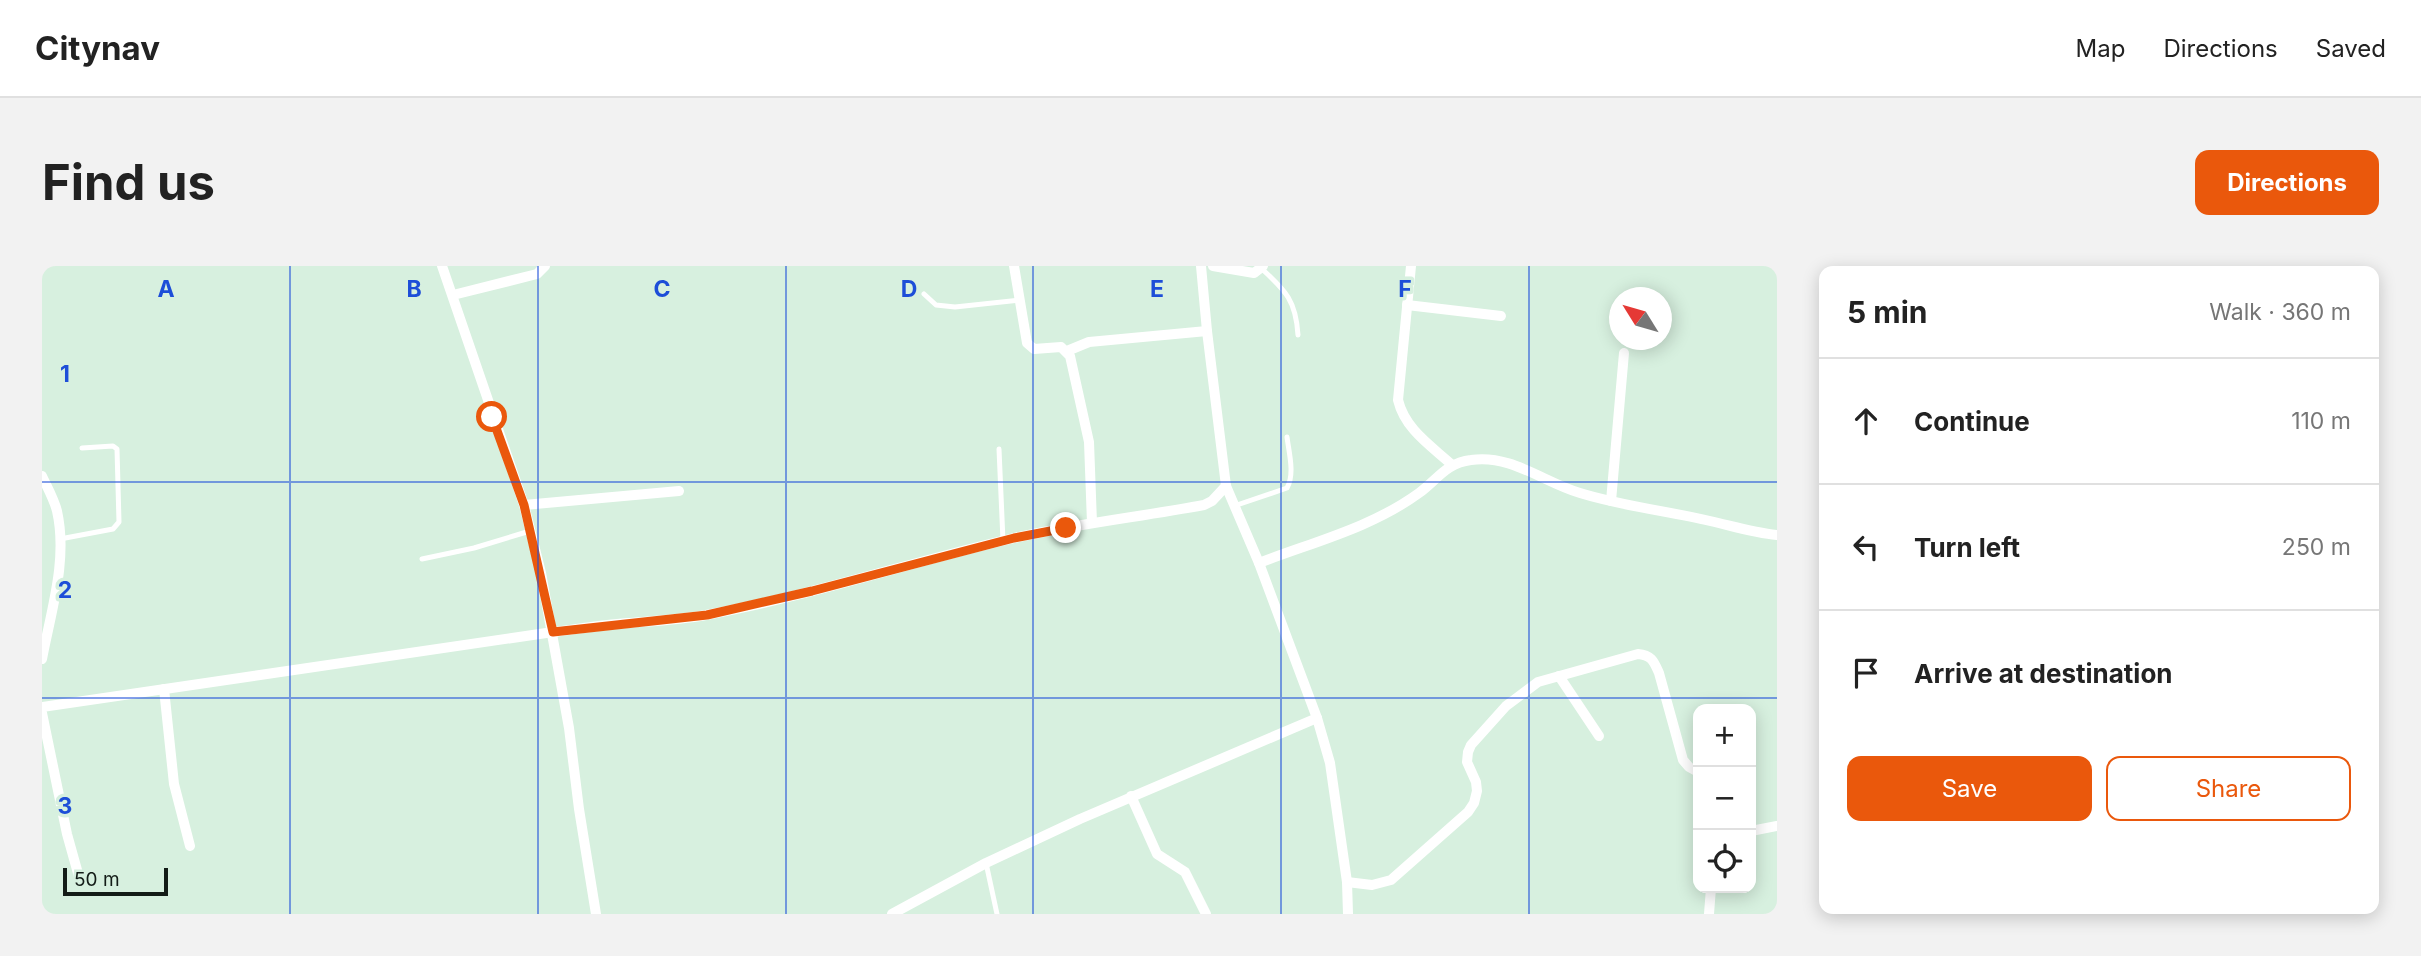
<!DOCTYPE html>
<html lang="en">
<head>
<meta charset="utf-8">
<style>
	:root { --surface:#fff; --page:#f2f2f2; --text:#222; --muted:#767676; --line:#e0e0e0; --accent:#ea580c }
	body { margin:0; font-family:Inter,sans-serif; background:var(--page); color:var(--text) }
	.controls { position:absolute; right:21px; bottom:21px; display:grid; overflow:hidden; border-radius:14px; box-shadow:0 4px 18px #0003 }
	.controls button { width:63px; height:63px; display:grid; place-items:center; padding:0; border:0; border-bottom:2px solid var(--line); background:var(--surface); color:var(--text); font:35px sans-serif }
	.compass { position:absolute; left:1567px; top:21px; width:63px; height:63px; border-radius:50%; background:var(--surface); box-shadow:0 4px 18px #0003; rotate:307deg }
	.scale { position:absolute; left:21px; bottom:18px; width:105px; box-sizing:border-box; padding-left:7px; border:4px solid #131c17; border-top:0; font-size:19px; line-height:24px; white-space:nowrap; color:#131c17; -webkit-text-stroke:5px #d7f0df; paint-order:stroke }
	.stop { position:absolute; width:21px; height:21px; margin:-16px; border:5px solid #ea580c; border-radius:50%; background:#fff }
	.stop.end { background:#ea580c; border-color:#fff; box-shadow:0 2px 7px #0008 }
	.list { margin:0; padding:0; list-style:none }
	h2 { display:flex; justify-content:space-between; align-items:center; height:91px; margin:0; padding:0 28px; font-size:30px }
	h2 small { font-size:23px; font-weight:400; color:var(--muted) }
	.list li { display:grid; grid-template-columns:46px 1fr auto; gap:21px; align-items:center; box-sizing:border-box; height:126px; padding:0 28px; border-top:2px solid var(--line) }
	.list b { display:block; font-size:26px; white-space:nowrap }
	.list em { font-size:23px; font-style:normal; color:var(--muted) }
	.actions { display:flex; gap:14px; padding:21px 28px }
	.actions a { flex:1; padding:16px 0; border:2px solid var(--accent); border-radius:14px; text-align:center; font-size:24px; color:var(--accent) }
	.actions .main { background:var(--accent); color:#fff }
	.icon { flex:none; width:38px; height:38px; fill:none; stroke:currentColor; stroke-width:2; stroke-linecap:round; stroke-linejoin:round }
	.map { position:relative; flex:none; width:1735px; height:648px; overflow:hidden; border-radius:14px }
	header { display:flex; align-items:center; gap:42px; box-sizing:border-box; height:98px; padding:0 35px; background:var(--surface); border-bottom:2px solid var(--line) }
	header strong { font-size:33px }
	nav { display:flex; gap:38px; margin-inline-start:auto; font-size:24px }
	.intro { display:flex; align-items:center; justify-content:space-between; box-sizing:border-box; height:168px; padding:0 42px }
	h1 { margin:0; font-size:49px }
	.button { padding:18px 32px; border-radius:14px; background:var(--accent); color:#fff; font-size:24px; font-weight:700 }
	main { display:flex; gap:42px; padding:0 42px }
	aside { flex:1; background:var(--surface); border-radius:14px; box-shadow:0 4px 18px #0003 }
	.map>svg:first-child { display:block }
	.lines { fill:none; stroke-linecap:round; stroke-linejoin:round }
	.lane { stroke:#fff; stroke-width:5 }
	.street { stroke:#fff; stroke-width:10 }
	.route { stroke:#ea580c; stroke-width:9 }
	.grid { fill:none; stroke:#1d4ed8; stroke-width:2; stroke-opacity:0.55 }
	.grid-label { font-size:23px; text-anchor:middle; font-weight:bold; fill:#1d4ed8; stroke:#d7f0df; stroke-width:7; stroke-linejoin:round; paint-order:stroke }
</style>
</head>
<body>
<header>
<strong>Citynav</strong>
<nav><a>Map</a><a>Directions</a><a>Saved</a></nav>
</header>
<div class="intro"><h1>Find us</h1><a class="button">Directions</a></div>
<main>
<div class="map">
<svg width="1735" height="648" viewBox="0 0 1735 648">
	<rect width="100%" height="100%" fill="#d7f0df"/>
	<g class="lines">
		<g class="lane">
			<path d="M1220,3c24,22 34,32 36,66"/>
			<path d="M882,28l12,11 19,2 65,-7"/>
			<path d="M957,183l4,92"/>
			<path d="M1192,240l53,-18c8,-14 2,-35 0,-51"/>
			<path d="M18,273l53,-10 6,-7 -2,-73 -4,-3 -31,2"/>
			<path d="M380,293l52,-11 56,-17"/>
			<path d="M944,597l11,51"/>
		</g>
		<g class="street">
			<path d="M400,0l82,239 17,68 28,155 10,81 17,105"/>
			<path d="M972,0l13,77 7,6 27,-2 9,9 19,86 3,81"/>
			<path d="M1159,0l6,65 19,155 33,77 58,155 13,45 17,119 1,32"/>
			<path d="M1171,0l41,7 9,-7"/>
			<path d="M1369,0l-13,134c7,29 32,45 53,64"/>
			<path d="M411,29l84,-21 8,-8"/>
			<path d="M1365,39l94,11"/>
			<path d="M1025,85l22,-9 118,-11"/>
			<path d="M0,210c5,11 12,23 15,35 11,49 -6,100 -15,148"/>
			<path d="M1569,235l13,-148"/>
			<path d="M482,239l155,-14"/>
			<path d="M1217,297c54,-21 112,-35 160,-70 18,-13 27,-30 52,-33 40,-6 72,22 109,33 42,13 87,18 130,28 22,5 44,12 67,14"/>
			<path d="M1517,410l40,60"/>
			<path d="M122,423l10,95 16,62"/>
			<path d="M0,441l511,-75c24,-3 49,-7 74,-9 26,-2 52,-3 79,-8 103,-19 202,-52 304,-76 64,-15 129,-22 194,-34l8,-4 14,-15"/>
			<path d="M0,447l25,121 12,43"/>
			<path d="M1089,530l26,58 28,18 21,42"/>
			<path d="M1709,565l26,-5"/>
			<path d="M1305,616l25,3 19,-5 77,-68 6,-9 3,-12 -1,-9 -9,-20 1,-10 3,-7 35,-39 32,-24 100,-28c14,1 16,8 21,19l24,87 6,7 9,5"/>
			<path d="M850,648l94,-51 94,-44 237,-101"/>
			<path d="M1667,648l2,-26"/>
		</g>
	</g>
	<g class="lines">
		<path class="route" d="M450,151l32,88 29,127 154,-17 105,-24 202,-53 52,-10"/>
	</g>
	<path class="grid" d="M248,0v648M496,0v648M744,0v648M991,0v648M1239,0v648M1487,0v648M0,216h1735M0,432h1735"/>
	<g class="grid-label">
		<text x="124" y="31">A</text>
		<text x="372" y="31">B</text>
		<text x="620" y="31">C</text>
		<text x="867" y="31">D</text>
		<text x="1115" y="31">E</text>
		<text x="1363" y="31">F</text>
		<text x="23" y="116">1</text>
		<text x="23" y="332">2</text>
		<text x="23" y="548">3</text>
	</g>
</svg>
<div class="controls">
<button>+</button>
<button>−</button>
<button><svg class="icon" aria-label="locate" viewBox="0 0 24 24"><circle cx="12" cy="12" r="6"/><path d="M12 2v4M12 18v4M2 12h4M18 12h4"/></svg></button>
</div>
<svg class="compass" viewBox="-18 -18 36 36"><path d="M0-13l5 13h-10z" fill="#e53935"/><path d="M0 13l5-13h-10z" fill="#767676"/></svg>
<div class="scale">50 m</div>
<div class="stop" style="left:450px;top:151px"></div>
<div class="stop end" style="left:1024px;top:262px"></div>
</div>
<aside>
<h2>5 min<small>Walk · 360 m</small></h2>
<ul class="list">
<li><svg class="icon" aria-label="ahead" viewBox="0 0 24 24"><path d="M12 20V5M6 11l6-6 6 6"/></svg><div><b>Continue</b></div><em>110 m</em></li>
<li><svg class="icon" aria-label="left" viewBox="0 0 24 24"><path d="M17 20v-9H6M10 6l-5 5 5 5"/></svg><div><b>Turn left</b></div><em>250 m</em></li>
<li><svg class="icon" aria-label="arrive" viewBox="0 0 24 24"><path d="M6 21V4h12l-3 4 3 4H6"/></svg><div><b>Arrive at destination</b></div></li>
</ul>
<div class="actions"><a class="main">Save</a><a>Share</a></div>
</aside>
</main>
</body>
</html>
